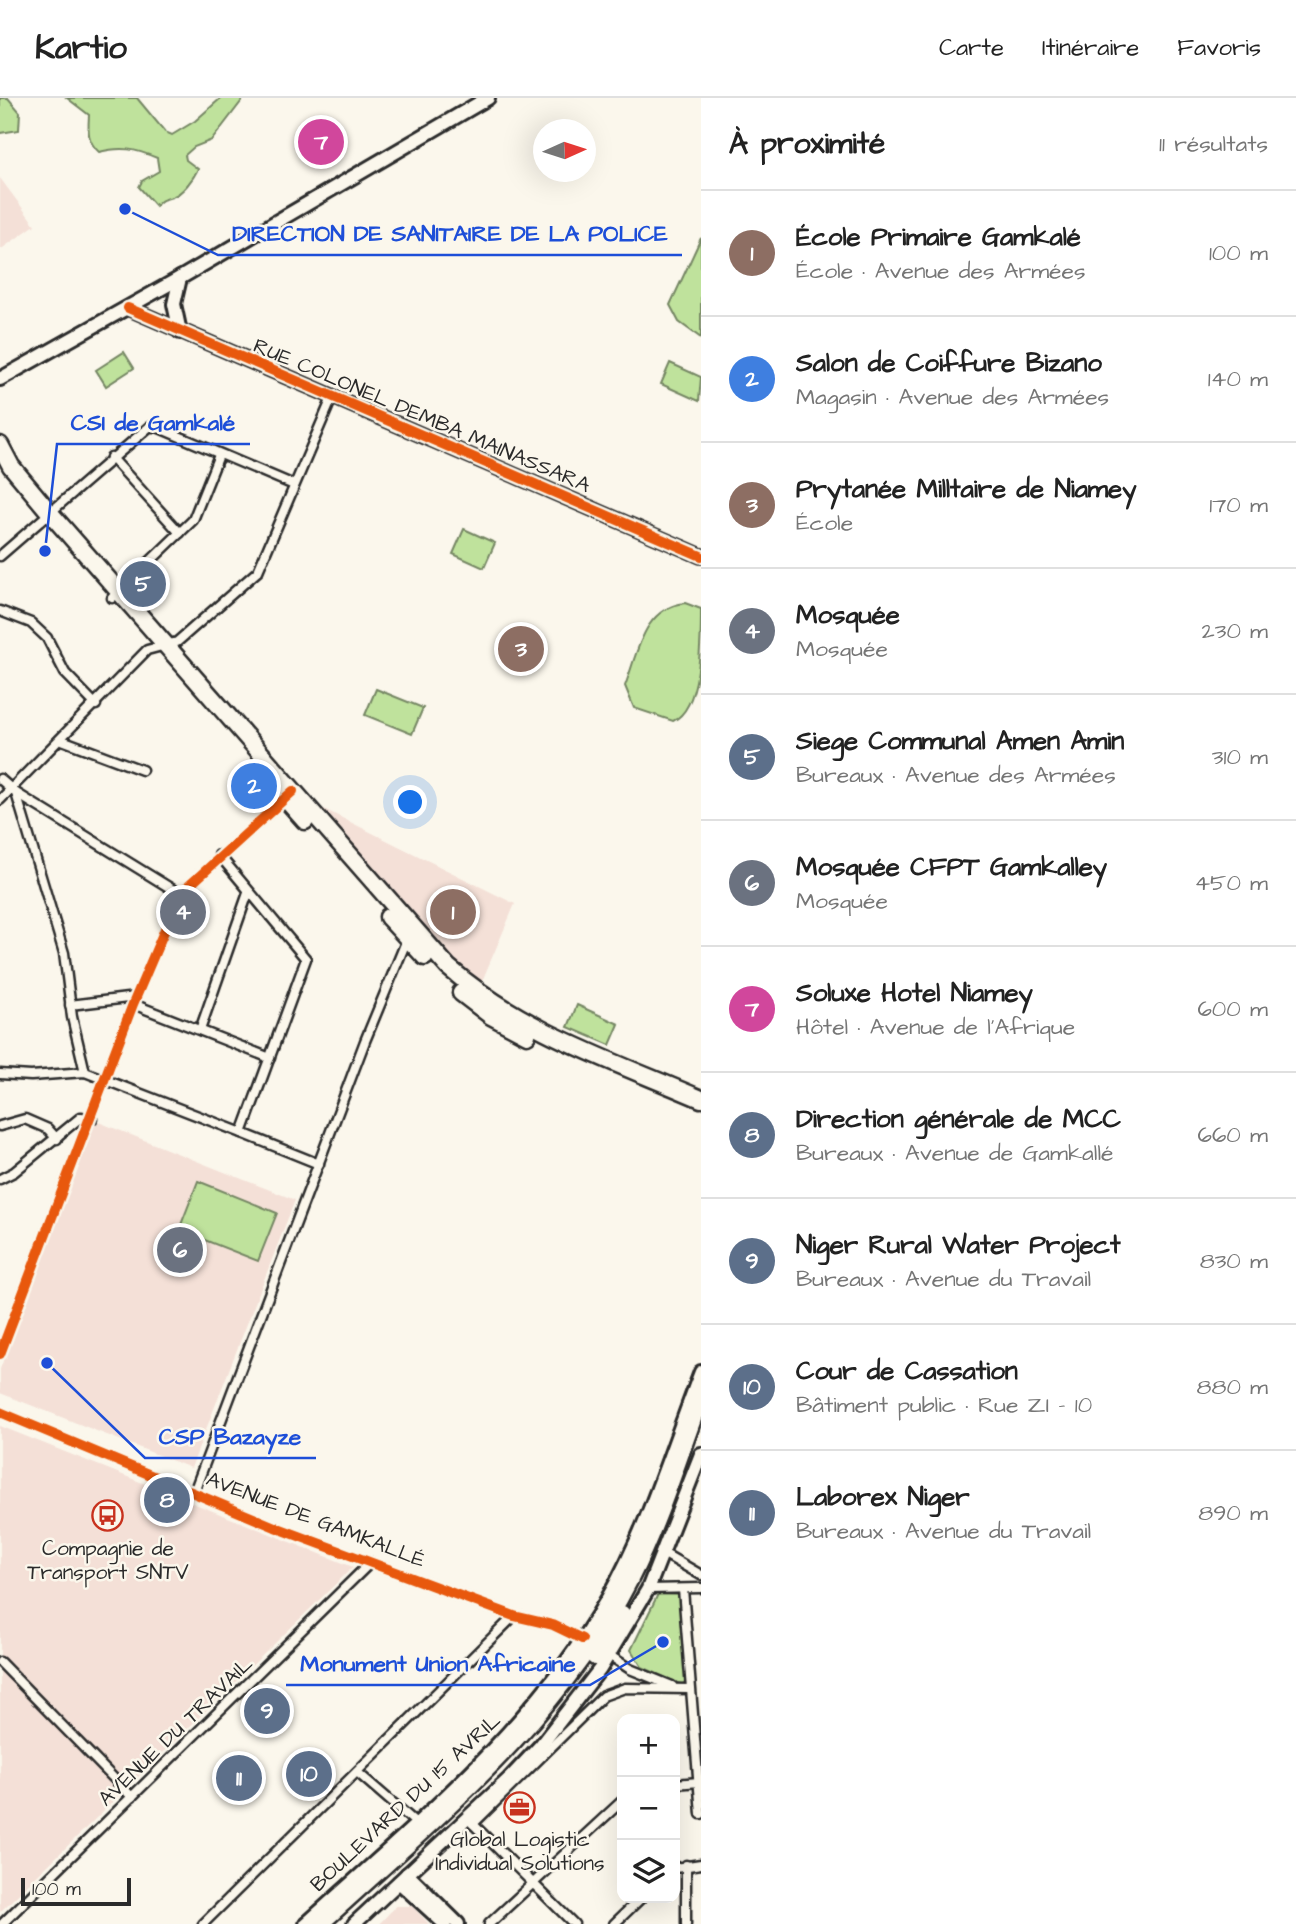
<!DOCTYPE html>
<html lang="fr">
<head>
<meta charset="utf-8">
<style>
	:root { --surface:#fff; --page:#f2f2f2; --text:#222; --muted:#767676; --line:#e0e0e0; --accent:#c8321e }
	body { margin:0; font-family:"Architects Daughter",sans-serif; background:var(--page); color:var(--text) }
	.controls { position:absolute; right:21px; bottom:21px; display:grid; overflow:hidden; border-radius:14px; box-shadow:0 7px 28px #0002 }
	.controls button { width:63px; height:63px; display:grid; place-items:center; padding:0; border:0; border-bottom:2px solid var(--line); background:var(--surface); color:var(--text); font:35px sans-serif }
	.compass { position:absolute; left:533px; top:21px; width:63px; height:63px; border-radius:50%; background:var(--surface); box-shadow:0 7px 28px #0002; rotate:87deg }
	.scale { position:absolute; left:21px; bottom:18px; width:110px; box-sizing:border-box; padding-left:7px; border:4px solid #2b2b2b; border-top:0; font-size:19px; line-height:24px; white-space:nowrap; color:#2b2b2b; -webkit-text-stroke:5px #fbf7ec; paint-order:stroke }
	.you { position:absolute; left:411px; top:705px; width:24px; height:24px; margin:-18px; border:5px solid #fff; border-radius:50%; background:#1a73e8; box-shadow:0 0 0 10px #1a73e833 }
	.badge { display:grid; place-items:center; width:46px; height:46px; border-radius:50%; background:var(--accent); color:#fff; font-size:23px; font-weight:700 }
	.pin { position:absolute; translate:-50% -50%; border:4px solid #fff; box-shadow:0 2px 7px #0006 }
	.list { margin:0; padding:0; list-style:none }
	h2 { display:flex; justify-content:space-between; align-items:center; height:91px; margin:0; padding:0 28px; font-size:30px }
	h2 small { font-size:23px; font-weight:400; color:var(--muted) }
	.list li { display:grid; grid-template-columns:46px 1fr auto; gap:21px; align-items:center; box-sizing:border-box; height:126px; padding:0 28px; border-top:2px solid var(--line) }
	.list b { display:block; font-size:26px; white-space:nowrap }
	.list p { margin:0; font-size:23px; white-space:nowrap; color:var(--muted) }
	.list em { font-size:23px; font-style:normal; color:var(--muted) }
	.icon { flex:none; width:38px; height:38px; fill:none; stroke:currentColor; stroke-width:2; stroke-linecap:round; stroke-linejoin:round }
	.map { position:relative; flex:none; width:701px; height:1826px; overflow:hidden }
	header { display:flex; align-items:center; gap:42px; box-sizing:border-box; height:98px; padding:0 35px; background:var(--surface); border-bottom:2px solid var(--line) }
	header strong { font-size:33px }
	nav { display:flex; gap:38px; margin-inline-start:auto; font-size:24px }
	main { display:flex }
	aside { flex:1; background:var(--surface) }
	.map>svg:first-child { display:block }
	.built { fill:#f4e0d7 }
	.green { fill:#bfe29c; stroke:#758664; stroke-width:2 }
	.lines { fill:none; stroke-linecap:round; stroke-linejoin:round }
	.street-casing { stroke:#2b2b2b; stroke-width:13 }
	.secondary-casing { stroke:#2b2b2b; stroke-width:18 }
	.primary-casing { stroke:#2b2b2b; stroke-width:18 }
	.highway-casing { stroke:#2b2b2b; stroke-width:21 }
	.street { stroke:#fbf7ec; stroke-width:8 }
	.secondary { stroke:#fbf7ec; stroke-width:12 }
	.primary { stroke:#fbf7ec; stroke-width:12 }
	.highway { stroke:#fbf7ec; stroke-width:16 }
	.cycleway-casing { stroke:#fbf7ec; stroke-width:15 }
	.cycleway { stroke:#e8590c; stroke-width:10 }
	.labels { text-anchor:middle; stroke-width:5; stroke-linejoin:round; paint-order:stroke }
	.street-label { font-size:21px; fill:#2b2b2b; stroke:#fbf7ec }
	.poi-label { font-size:21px; fill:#2b2b2b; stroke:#fbf7ec }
	.leader { fill:none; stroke:#1d4ed8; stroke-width:2.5 }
	.callout-dot { fill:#1d4ed8; stroke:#fbf7ec; stroke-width:2.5 }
	.callout-label { font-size:23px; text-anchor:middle; font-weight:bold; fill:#1d4ed8; stroke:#fbf7ec; stroke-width:5; stroke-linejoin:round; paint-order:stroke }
</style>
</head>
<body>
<header>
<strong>Kartio</strong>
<nav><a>Carte</a><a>Itinéraire</a><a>Favoris</a></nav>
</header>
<main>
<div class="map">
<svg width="701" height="1826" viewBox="0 0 701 1826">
	<rect width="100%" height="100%" fill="#fbf7ec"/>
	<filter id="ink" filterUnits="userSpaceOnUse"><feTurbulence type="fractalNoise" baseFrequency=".0143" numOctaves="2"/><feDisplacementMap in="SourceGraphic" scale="14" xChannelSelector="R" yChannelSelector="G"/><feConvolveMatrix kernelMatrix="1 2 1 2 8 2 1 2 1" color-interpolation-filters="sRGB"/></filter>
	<g filter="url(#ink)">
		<g class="built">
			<path d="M0,80l35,47 -35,25z"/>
			<path d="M318,708l197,98 -36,84 -49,-49z"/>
			<path d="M96,1023l199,79 -104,268 -191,-75v-24z"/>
			<path d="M0,1328l353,141 -353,345z"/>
			<path d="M396,1808h16l17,18h-50z"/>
		</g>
		<g class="green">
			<path d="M0,0h8l12,14 -1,18 -19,3z"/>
			<path d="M67,0h70l28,34 7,3 23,-14 26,-23h23l-32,42 -18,7 -9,8 1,5 12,9c-5,10 -15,24 -26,28 -8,3 -10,1 -16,9l-17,-19 3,-6 17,-10 -2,-13c-22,-9 -35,-12 -58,-6 -12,-11 -11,-21 -10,-37z"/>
			<path d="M701,140v100l-22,-16 -9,-17z"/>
			<path d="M124,254l10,16 -28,18 -10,-16z"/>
			<path d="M670,265l31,14 -2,24 -38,-17z"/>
			<path d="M464,431l31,14 -11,25 -31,-14z"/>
			<path d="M685,505l16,6c0,34 0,99 -28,112l-39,-13 -9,-22c13,-34 18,-78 60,-83z"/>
			<path d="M376,591l47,19 -11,26 -47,-19z"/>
			<path d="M577,907l42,19 -9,21 -42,-18z"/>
			<path d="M198,1083l79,32 -19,48 -79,-31z"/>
			<path d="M658,1496l22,1 6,86 -4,4 -40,-18 -11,-17z"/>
		</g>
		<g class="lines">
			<defs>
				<g id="street">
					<path d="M111,359l69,76"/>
					<path d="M0,458l149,-129h8l137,58"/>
					<path d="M112,500l81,-78 26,-65"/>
					<path d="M0,513l31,12 16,15 18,35 31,32"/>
					<path d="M62,642l80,30"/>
					<path d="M0,681l16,14 164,101"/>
					<path d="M16,695l48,160 8,64 13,55"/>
					<path d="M0,702l147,-150 30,-8 81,-71 74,-173"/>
					<path d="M219,757l87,104 -64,174 77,31"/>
					<path d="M133,906l137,54"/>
					<path d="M70,907l66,-8"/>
					<path d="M200,932l48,-137"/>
					<path d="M0,976l31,2 54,-4 157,61"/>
					<path d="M0,1028l25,-7 23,10 9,10"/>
					<path d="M0,1081l14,-7 67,-55 11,2"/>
					<path d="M0,1256l133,-350 47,-110 106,-96"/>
					<path d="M0,1314l275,115 239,89 39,9 29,14"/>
					<path d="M194,1394l171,-451 43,-104"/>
					<path d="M663,1455l38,22"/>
					<path d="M648,1491l53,-1"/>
					<path d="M683,1491l18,225"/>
					<path d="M609,1557l21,14 42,17"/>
					<path d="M0,1564l132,135"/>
					<path d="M357,1674l59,51"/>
					<path d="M675,1686l24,-2"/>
					<path d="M469,1722l105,104"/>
					<path d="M473,1726l130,-128 22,-8 64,1"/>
					<path d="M686,1767v59"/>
					<path d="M675,1770l26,-4"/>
					<path d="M2,1826l369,-362"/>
					<path d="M203,1826l311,-308"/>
					<path d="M489,1826l133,-123"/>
					<path d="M614,1826l27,-26"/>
				</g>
				<g id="secondary">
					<path d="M128,210l573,248"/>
					<path d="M180,234l-6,-28 6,-26"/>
					<path d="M0,281l180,-101 308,-180"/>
				</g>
				<g id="primary">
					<path d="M407,1776l51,50"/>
					<path d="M399,1784l46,42"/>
					<path d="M306,1826c109,-99 228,-196 302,-326 40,-70 64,-151 93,-226"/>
					<path d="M354,1826l155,-145 32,-34 59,-76 48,-80 53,-135"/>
				</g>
				<g id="highway">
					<path d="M0,347l11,21 40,48 397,453c73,64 165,94 253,132"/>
					<path d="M269,682l36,41"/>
					<path d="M388,819l37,40"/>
					<path d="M461,895l30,23 36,19"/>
					<path d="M595,1559l27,-43"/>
					<path d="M320,1826c113,-104 239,-205 310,-345 29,-57 48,-121 71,-182"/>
				</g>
			</defs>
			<use href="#street" class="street-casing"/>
			<use href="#secondary" class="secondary-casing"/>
			<use href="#primary" class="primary-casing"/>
			<use href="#highway" class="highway-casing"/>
			<use href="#street" class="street"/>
			<use href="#secondary" class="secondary"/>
			<use href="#primary" class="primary"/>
			<use href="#highway" class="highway"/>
			<defs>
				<g id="cycleway">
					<path d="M128,210l573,248"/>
					<path d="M0,1256l133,-350 47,-110 113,-103"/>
					<path d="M0,1314l275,115 239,89 39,9 29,14"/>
				</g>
			</defs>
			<use href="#cycleway" class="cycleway-casing"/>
			<use href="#cycleway" class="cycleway"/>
		</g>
	</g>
	<defs>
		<symbol id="bus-ring" viewBox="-11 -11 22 22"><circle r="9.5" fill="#fbf7ec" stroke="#c8321e" stroke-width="1.5"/><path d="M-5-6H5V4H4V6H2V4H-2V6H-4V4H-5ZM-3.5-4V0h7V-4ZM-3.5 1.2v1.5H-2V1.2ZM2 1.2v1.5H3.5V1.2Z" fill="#c8321e"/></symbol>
		<symbol id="office-ring" viewBox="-11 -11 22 22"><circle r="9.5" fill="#fbf7ec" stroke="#c8321e" stroke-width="1.5"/><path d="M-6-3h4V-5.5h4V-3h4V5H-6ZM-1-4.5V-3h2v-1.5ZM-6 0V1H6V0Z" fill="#c8321e"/></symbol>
	</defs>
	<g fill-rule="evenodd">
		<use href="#bus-ring" x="90" y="1400" width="35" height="35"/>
		<use href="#office-ring" x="502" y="1692" width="35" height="35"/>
	</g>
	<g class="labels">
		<g class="street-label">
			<text transform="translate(422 317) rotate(23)" y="7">RUE COLONEL DEMBA MAINASSARA</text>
			<text transform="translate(316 1421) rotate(21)" y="7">AVENUE DE GAMKALLÉ</text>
			<text transform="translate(175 1633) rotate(-44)" y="7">AVENUE DU TRAVAIL</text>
			<text transform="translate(405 1704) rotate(-43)" y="7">BOULEVARD DU 15 AVRIL</text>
		</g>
		<g class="poi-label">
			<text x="108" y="1457">Compagnie de<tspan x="108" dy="24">Transport SNTV</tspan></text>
			<text x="520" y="1748">Global Logistic<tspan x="520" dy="24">Individual Solutions</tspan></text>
		</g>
	</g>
	<path class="leader" d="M125 111L218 157H682M45 453L57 346H250M47 1265L145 1360H316M663 1544L590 1587H286"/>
	<g class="callout-dot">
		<circle cx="125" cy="111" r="7"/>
		<circle cx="45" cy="453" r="7"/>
		<circle cx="47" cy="1265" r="7"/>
		<circle cx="663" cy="1544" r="7"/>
	</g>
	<g class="callout-label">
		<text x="450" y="143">DIRECTION DE SANITAIRE DE LA POLICE</text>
		<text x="153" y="332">CSI de Gamkalé</text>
		<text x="230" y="1346">CSP Bazayze</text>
		<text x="438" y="1573">Monument Union Africaine</text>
	</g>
</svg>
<div class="controls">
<button>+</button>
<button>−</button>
<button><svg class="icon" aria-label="layers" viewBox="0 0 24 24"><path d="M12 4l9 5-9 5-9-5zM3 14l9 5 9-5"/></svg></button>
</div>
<svg class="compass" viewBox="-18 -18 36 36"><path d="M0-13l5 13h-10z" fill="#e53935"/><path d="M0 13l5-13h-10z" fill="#767676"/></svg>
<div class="scale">100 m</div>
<div class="you"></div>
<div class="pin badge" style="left:453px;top:814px;background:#8d6e63">1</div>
<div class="pin badge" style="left:254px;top:688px;background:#3f7fe0">2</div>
<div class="pin badge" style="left:521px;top:551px;background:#8d6e63">3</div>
<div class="pin badge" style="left:183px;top:814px;background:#6b7280">4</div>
<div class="pin badge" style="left:143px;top:486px;background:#5c6f8a">5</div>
<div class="pin badge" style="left:180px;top:1152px;background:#6b7280">6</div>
<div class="pin badge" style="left:321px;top:44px;background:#d1479c">7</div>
<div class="pin badge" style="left:167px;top:1402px;background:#5c6f8a">8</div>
<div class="pin badge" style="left:267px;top:1613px;background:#5c6f8a">9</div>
<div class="pin badge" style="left:309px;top:1676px;background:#5c6f8a">10</div>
<div class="pin badge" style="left:239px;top:1680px;background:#5c6f8a">11</div>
</div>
<aside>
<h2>À proximité<small>11 résultats</small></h2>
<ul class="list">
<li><span class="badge" style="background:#8d6e63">1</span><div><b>École Primaire Gamkalé</b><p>École · Avenue des Armées</p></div><em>100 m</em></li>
<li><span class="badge" style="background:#3f7fe0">2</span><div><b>Salon de Coiffure Bizano</b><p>Magasin · Avenue des Armées</p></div><em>140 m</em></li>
<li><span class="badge" style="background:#8d6e63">3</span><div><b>Prytanée Milltaire de Niamey</b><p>École</p></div><em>170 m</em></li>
<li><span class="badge" style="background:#6b7280">4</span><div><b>Mosquée</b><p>Mosquée</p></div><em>230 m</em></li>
<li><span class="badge" style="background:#5c6f8a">5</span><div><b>Siege Communal Amen Amin</b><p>Bureaux · Avenue des Armées</p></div><em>310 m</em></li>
<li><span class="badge" style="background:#6b7280">6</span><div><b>Mosquée CFPT Gamkalley</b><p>Mosquée</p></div><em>450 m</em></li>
<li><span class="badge" style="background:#d1479c">7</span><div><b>Soluxe Hotel Niamey</b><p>Hôtel · Avenue de l'Afrique</p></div><em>600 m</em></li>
<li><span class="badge" style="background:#5c6f8a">8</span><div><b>Direction générale de MCC</b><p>Bureaux · Avenue de Gamkallé</p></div><em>660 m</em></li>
<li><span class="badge" style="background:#5c6f8a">9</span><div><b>Niger Rural Water Project</b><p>Bureaux · Avenue du Travail</p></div><em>830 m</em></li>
<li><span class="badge" style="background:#5c6f8a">10</span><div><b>Cour de Cassation</b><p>Bâtiment public · Rue ZI - 10</p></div><em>880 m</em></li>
<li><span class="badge" style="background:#5c6f8a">11</span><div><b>Laborex Niger</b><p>Bureaux · Avenue du Travail</p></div><em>890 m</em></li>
</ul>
</aside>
</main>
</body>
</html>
